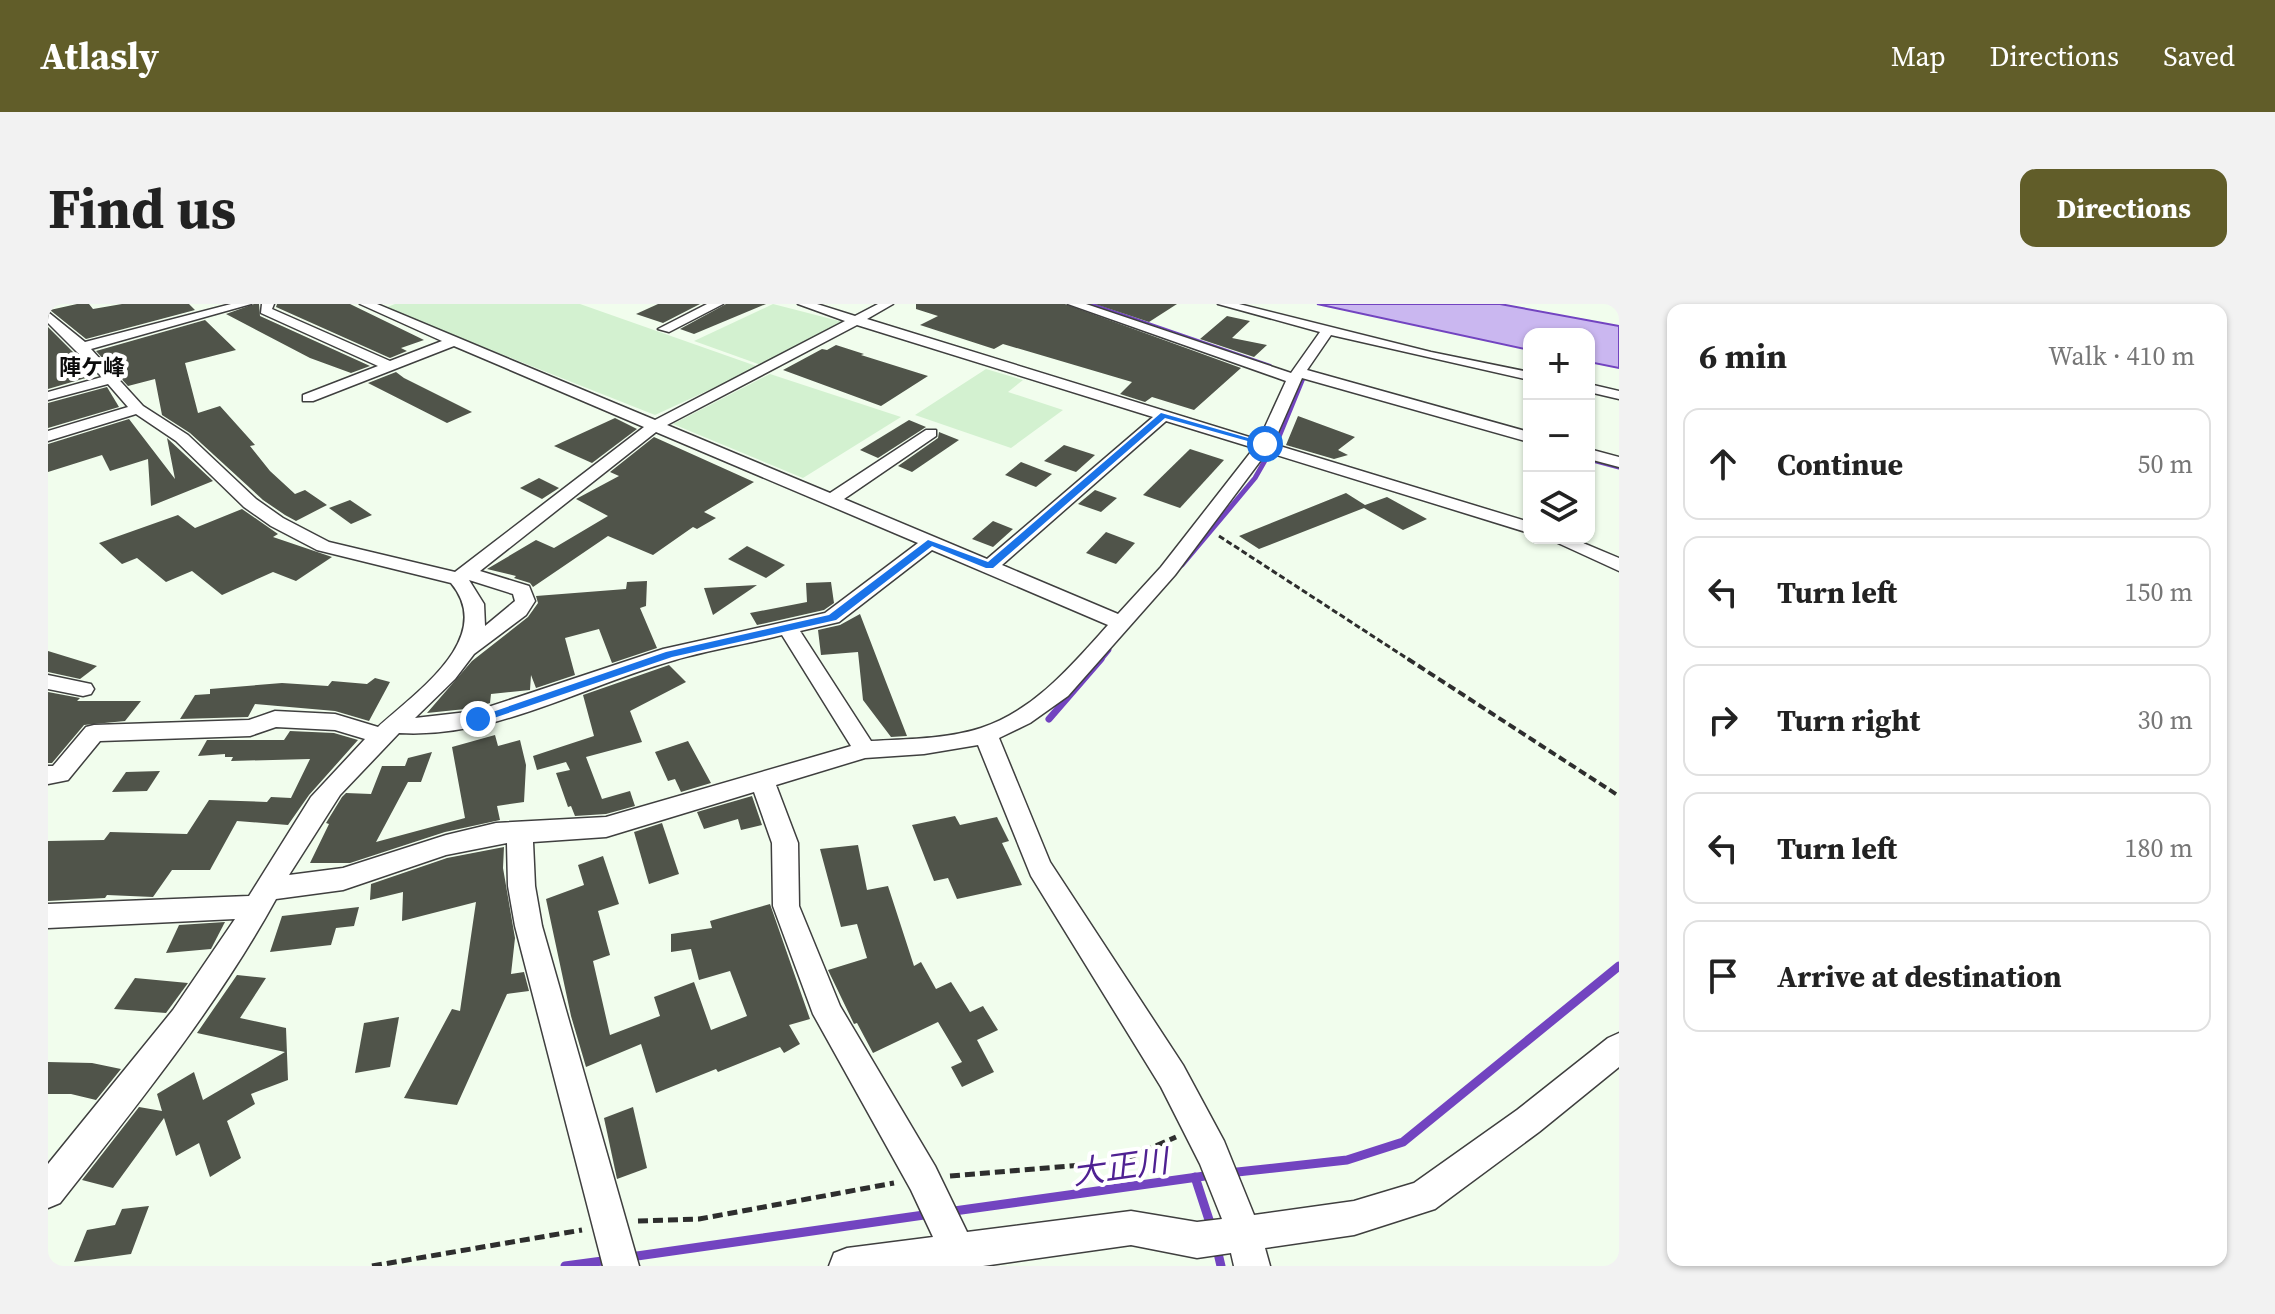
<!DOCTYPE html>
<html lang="en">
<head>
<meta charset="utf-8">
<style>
	:root { --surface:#fff; --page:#f2f2f2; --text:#222; --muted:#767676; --line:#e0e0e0; --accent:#615d29 }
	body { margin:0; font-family:"Source Serif 4","Noto Sans JP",serif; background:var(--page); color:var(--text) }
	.controls { position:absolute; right:24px; top:24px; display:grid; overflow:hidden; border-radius:16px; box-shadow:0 2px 6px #0004 }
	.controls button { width:72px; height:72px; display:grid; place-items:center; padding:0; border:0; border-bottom:2px solid var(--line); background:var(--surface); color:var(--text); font:40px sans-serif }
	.stop { position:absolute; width:24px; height:24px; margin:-18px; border:6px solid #1a73e8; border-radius:50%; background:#fff }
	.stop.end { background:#1a73e8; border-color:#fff; box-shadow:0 2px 8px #0008 }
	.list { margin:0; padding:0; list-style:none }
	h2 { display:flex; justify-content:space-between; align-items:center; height:104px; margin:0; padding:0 32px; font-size:34px }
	h2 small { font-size:26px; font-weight:400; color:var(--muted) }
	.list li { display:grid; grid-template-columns:52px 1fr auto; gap:24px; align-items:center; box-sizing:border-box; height:112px; margin:0 16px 16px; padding:0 16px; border:2px solid var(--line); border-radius:16px }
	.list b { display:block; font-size:30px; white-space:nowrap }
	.list em { font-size:26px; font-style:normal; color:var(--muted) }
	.icon { flex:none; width:44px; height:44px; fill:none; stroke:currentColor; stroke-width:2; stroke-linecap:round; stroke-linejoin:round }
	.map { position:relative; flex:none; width:1571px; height:962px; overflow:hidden; border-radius:16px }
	header { display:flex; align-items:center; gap:48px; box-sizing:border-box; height:112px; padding:0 40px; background:var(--accent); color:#fff }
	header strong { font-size:38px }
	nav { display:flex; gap:44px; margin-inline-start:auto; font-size:28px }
	.intro { display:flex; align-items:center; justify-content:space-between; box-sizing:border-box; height:192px; padding:0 48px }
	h1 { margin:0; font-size:56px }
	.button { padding:20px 36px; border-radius:16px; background:var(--accent); color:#fff; font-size:28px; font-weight:700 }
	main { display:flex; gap:48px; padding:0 48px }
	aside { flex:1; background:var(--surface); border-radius:16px; box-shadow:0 2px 6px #0004 }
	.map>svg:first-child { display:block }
	.farmland { fill:#d3f1d0 }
	.water { fill:#cab7f0; stroke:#7244c0; stroke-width:2 }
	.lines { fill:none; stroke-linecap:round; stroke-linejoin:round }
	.stream-far3 { stroke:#7244c0; stroke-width:4 }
	.stream-far2 { stroke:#7244c0; stroke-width:5 }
	.stream-far1 { stroke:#7244c0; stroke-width:7 }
	.stream { stroke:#7244c0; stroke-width:9 }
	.building { fill:#50544a }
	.minor-casing { stroke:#3f3f3f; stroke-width:3 }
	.path-far2 { stroke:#2e2e2e; stroke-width:3; stroke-dasharray:6 3; stroke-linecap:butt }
	.path-far1 { stroke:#2e2e2e; stroke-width:4; stroke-dasharray:8 4; stroke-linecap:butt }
	.path { stroke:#2e2e2e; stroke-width:5; stroke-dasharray:10 5; stroke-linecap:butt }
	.minor { fill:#fff; fill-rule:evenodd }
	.route { fill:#1a73e8 }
	.labels { text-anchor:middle; stroke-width:8; stroke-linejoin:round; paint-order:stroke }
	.far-neighbourhood-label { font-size:22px; font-weight:bold; fill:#0c0c0c; stroke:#fff }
	.near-water-label { font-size:32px; font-style:italic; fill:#4f2192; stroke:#fff }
</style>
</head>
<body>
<header>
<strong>Atlasly</strong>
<nav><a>Map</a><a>Directions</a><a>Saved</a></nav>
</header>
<div class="intro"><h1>Find us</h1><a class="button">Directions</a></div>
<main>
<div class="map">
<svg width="1571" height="962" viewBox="0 0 1571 962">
	<rect width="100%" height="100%" fill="#f1fded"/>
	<g class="farmland">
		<path d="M347,0h185l179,63 -104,48 -270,-107z"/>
		<path d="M725,0l70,18 -82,43 -67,-24z"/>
		<path d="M938,65l37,11 -15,12 55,18 -52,38 -96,-33z"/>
		<path d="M722,70l131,43 -98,61 -130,-54z"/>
	</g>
	<path class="water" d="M1269,0h183l119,22v42l-30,-6v-28h-60v16z"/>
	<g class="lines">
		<g class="stream-far3">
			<path d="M1042,0l180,62"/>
			<path d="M1218,155l13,-21 25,-61"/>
		</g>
		<g class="stream-far2">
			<path d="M1541,155l30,8"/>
			<path d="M1134,261l73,-87 12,-21"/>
			<path d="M1052,357l9,-11"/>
		</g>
		<path class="stream-far1" d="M1001,415l52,-60"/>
		<g class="stream">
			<path d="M1180,869l119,-13 56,-18 216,-176"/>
			<path d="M1147,873l17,52"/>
			<path d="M899,908l265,-37"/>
			<path d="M1169,945l4,17"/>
			<path d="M582,953l301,-43"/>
			<path d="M517,962l45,-6"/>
		</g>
	</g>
	<g class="building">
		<path d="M29,0h12l4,5 29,-5h67l6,6 -109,29 -36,-29z"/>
		<path d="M206,0h5l1,12 110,50 -19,7 -41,-15 -84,-44z"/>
		<path d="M229,0h73l74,36 -23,8 6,3 -17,7 -114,-51z"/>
		<path d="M610,0h42l-37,19 -27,-9z"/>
		<path d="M678,0h40l-72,30 -14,-5z"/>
		<path d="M868,0h149l176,64 -47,42 -42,-13 -7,5 -25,-8 12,-12 -129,-38 -9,5 -74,-24 18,-9 -22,-7z"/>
		<path d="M1047,0h82l-28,18z"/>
		<path d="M1179,12l23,5 -18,17 35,7 -13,12 -54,-18z"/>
		<path d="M157,16l31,30 -51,13 13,50 22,-7 35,39 -5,1 20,25 25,23 10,-4 22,15 -31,16 -11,-6 -22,-15 -73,-67 -28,-18 -7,-36 -27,7 -32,-35z"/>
		<path d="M0,23l48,48 -48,14z"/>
		<path d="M788,41l28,9 -3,1 67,21 -47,30 -98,-36 39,-21 5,1z"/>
		<path d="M348,68l8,6 68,34 -25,11 -79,-40z"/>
		<path d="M59,83l12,20 -71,21v-25z"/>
		<path d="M1250,112l57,21 -17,13 10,5 -14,4 -48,-14z"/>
		<path d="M567,114l22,11 -45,34 -38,-17z"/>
		<path d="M81,115l46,60 -8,-41 46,43 -62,25 -3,-47 -38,12 -8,-16 -54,17v-28z"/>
		<path d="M861,116l17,7 -48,31 -18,-8z"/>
		<path d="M891,128l20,8 -47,32 -14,-6 40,-28z"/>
		<path d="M606,133l100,45 -50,30 12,6 -19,11 -4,-2 -40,28 -45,-19 -75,51 -3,-4 -16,-5 2,-2 -29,-7 49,-29 18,8 54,-32 -32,-17 43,-23 -9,-4z"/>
		<path d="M1016,141l31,10 -19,17 -32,-11z"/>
		<path d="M1142,145l34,11 -44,48 -37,-13z"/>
		<path d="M973,158l31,12 -16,13 -31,-12z"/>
		<path d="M491,174l20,10 -17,11 -22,-11z"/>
		<path d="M1047,186l22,8 -16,14 -23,-8z"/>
		<path d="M1298,189l19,12 22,-8 40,22 -24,11 -39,-22 -105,41 -20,-13z"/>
		<path d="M302,196l22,15 -21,9 -22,-16z"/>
		<path d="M194,205l36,25 -5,3 59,20 -36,24 -23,-9 -51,23 -30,-24 -26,11 -29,-24 -15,6 -23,-21 79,-28 17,13z"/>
		<path d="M945,217l20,8 -20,18 -21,-8z"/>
		<path d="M1058,228l29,11 -19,21 -30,-11z"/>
		<path d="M699,242l38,19 -19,13 -38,-19z"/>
		<path d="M599,277l-1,25 -6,2 17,40 -45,15 -13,-34 -34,9 10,37 -39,13 -5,-13 -1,15 -39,4 -1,9 -15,5 -48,5 45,-52 56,-44 10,-14 -2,-7 90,-7 1,-7z"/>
		<path d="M783,278l3,21 -10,7 -67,15 -7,-12 57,-11 -1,-19z"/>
		<path d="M709,281l-44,30 -9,-27z"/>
		<path d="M812,310l26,68 21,54 -16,1 -28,-37 -5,-48 -37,3 -3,-25 22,-5z"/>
		<path d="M0,347l49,15 -17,13 -32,-7z"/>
		<path d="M621,361l17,17 -56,29 12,31 -56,15 16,42 28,-8 5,15 -29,8 -31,2 -4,-10 -3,1 -12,-34 14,-3 -4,-8 -29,8 -4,-14 61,-20 -11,-41z"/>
		<path d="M327,374l15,4 -21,39 -34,-10 -80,-7 -7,13 -68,2 15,-24 15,-1v-5l72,-6 46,3 4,-5 35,3z"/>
		<path d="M0,388l32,6 -3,3h64l-16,20 -41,4 -32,38h-4z"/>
		<path d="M242,427l44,2 24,7 -49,55 -21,30 -51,-4 -27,49h-38l-19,27 -46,-2 -2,3 -57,3v-60l56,-1 6,-8 77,2 22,-34 58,2 4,-5 20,1 19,-39 -79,2 2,-4h-8v-3l-27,2 9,-16h77z"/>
		<path d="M447,431l3,11 22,-6 6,25 -2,37 -27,4 3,14 -55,12 -95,31h-40l19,-39 -3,-1 16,-26 4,-4 25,1 11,-28h23l3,-8 24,-6 -11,30h-13l-32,60 89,-24 -13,-71z"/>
		<path d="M640,437l23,42 -30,9 -6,-13 -7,2 -13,-29z"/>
		<path d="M112,467l-13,20 -35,1 14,-20z"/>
		<path d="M704,492l10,29 -21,5 -3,-11 -34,10 -7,-17z"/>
		<path d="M907,512l5,9 37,-8 12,24 -7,2 20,42 -65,14 -9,-21 -14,3 -22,-56z"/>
		<path d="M614,519l17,51 -30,10 -15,-52z"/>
		<path d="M810,541l9,45 21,-4 26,80 7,-4 15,27 15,-7 19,30 13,-6 15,24 -21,10 17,32 -32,15 -11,-20 11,-5 -24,-40 -65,31 -16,-30 -3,1 -26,-54 39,-12 -10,-34 -16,3 -21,-78z"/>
		<path d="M456,543l-1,21 12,70 -4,36 13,-2 5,19 -22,3 -50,111 -53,-7 48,-89 8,2 16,-109 -74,19 1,-29 -33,8 1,-16 76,-26z"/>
		<path d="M555,552l16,48 -21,7 12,44 -17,6 17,74 50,-19 -6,-19 40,-15 17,48 36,-14 -17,-45 -31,9 -8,-31 -20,3v-18l41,-6 -2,-7 60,-17 40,115 -21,6 11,19 -16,9 -4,-6 -62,25 -2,-3 -60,24 -15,-49 -55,23 -15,-51 -25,-117 38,-14 -6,-20z"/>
		<path d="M311,603l-5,19 -18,2 -5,17 -61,7 12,-36z"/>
		<path d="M177,618l-14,27 -45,4 13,-28z"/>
		<path d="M189,671l29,3 -26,40 46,10 2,52 -37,14 4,10 -28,17 14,37 -31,19 -11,-34 -23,13 -12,-38 -51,70 -31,-8 57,-73 23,4 -5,-17 37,-22 9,28 82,-48 -88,-19z"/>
		<path d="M87,674l53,5 -22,30 -52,-4z"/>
		<path d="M351,713l-9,50 -35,6 9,-50z"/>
		<path d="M0,758l44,1 29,6 -25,31 -25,-6h-23z"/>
		<path d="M585,803l14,61 -30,11 -13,-61z"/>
		<path d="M101,902l-18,48 -57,8 13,-32 28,-5 7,-16z"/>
	</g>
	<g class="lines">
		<defs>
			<g id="minor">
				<path d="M183,0h20l-160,45 52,57 45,29 68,64 27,19 46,24 126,30 189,-145 -190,-81 -141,55h-10v-6l75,-29 -117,-53 1,-9h12l-2,5 118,52 52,-20 -82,-37h17l278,116 190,-99 -47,-17h19l38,12 23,-12h15l-26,15 392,121 27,-59 -218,-77h18l205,69 29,-41 -102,-28h21l192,48 98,20v8l-198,-45 -24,35 222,62v10l-227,-64 -29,66 256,78v11l-262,-81 -92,123 -107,121 -38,27 -31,15 51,124 133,203 41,76 30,74 100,-14 60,-18 103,-73 91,-72 11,-5v34l-80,65 -104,77 -81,26 -89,13 5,18h-36l-3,-13 -34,5 -66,-13 -148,21h-154l5,-13 13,-5 86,-11 -22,-47 -98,-176 -40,-108 -1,-63 -18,-51 -148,45 -73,5 2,44 7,40 97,340h-36l-88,-340 -7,-40 -1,-43 -61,12 -103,35 -67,9c-60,109 -139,206 -216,304l-12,5v-44l125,-154 62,-91 -187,9v-24l201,-8 62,-99 54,-58 -30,-9 -59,-3 -26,9 -150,5 -32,39 -20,4v-18h5l33,-39 8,-2 155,-5 26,-9 60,3 43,13c37,-34 119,-89 73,-144l-134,-33 -46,-24 -27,-19 -68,-66 -40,-27 -88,27v-10l80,-24 -20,-23 -60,16v-8l54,-15 -54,-54v-11l37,30zM809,21l296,92 -166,142 -143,-60 92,-63v-6h-10l-96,63 -163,-68zM1118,117l88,27 -93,119 -43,47 -116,-49zM608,128l262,111 -93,70 -162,36 -187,62 -61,7 40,-39 19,-25 52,-39 9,-14 -6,-15 -49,-15zM884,246l176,75c-36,40 -73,85 -127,103 -34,11 -74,11 -110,13l-71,-110 39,-9zM421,276l44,14 2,7 -30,25 -1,-22zM734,331l69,111 -245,71 -110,6 -50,12 -103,33 -54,7 51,-80 59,-62c96,6 186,-48 276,-73 35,-10 72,-16 107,-25zM930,441l53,131 130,211 39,77 22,55 -25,3 -66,-11 -164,21 -32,-66 -95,-160 -41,-100 -1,-63 -22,-58 89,-27 59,-4z"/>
				<path d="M659,0h16l-54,28 -11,-3z"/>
				<path d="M1541,80l30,7v8l-30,-7z"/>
				<path d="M1541,145l30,8v10l-30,-8z"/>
				<path d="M1499,234h24l48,20v13z"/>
				<path d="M0,371l43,9 3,5 -3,5 -8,2 -35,-7z"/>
			</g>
		</defs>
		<use href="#minor" class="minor-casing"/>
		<path class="path-far2" d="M1171,232l192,125"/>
		<path class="path-far1" d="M1360,355l211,137"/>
		<g class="path">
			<path d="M902,872l169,-14 57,-25"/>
			<path d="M590,917l61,-2 195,-36"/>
			<path d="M324,962l210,-36"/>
		</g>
		<use href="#minor" class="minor"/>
	</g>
	<path class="route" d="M1113,109l108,31 -7,1 -97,-27 -172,150h-7l-54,-22 -96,74 -164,37 -190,65h-8l-2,-3 194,-67 163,-37 99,-75 60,22z"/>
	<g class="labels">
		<g class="far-neighbourhood-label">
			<text x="44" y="71">陣ケ峰</text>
		</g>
		<g class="near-water-label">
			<text transform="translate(1072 863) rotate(-8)" y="11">大正川</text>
		</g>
	</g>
</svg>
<div class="controls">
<button>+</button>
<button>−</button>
<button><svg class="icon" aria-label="layers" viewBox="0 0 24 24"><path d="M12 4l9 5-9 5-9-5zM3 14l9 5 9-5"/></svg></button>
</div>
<div class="stop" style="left:1217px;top:140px"></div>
<div class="stop end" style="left:430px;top:415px"></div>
</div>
<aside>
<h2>6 min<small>Walk · 410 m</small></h2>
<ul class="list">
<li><svg class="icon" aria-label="ahead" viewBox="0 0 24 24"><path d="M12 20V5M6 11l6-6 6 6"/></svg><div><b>Continue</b></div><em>50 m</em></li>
<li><svg class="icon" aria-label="left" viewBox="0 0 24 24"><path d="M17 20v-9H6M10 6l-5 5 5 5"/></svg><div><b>Turn left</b></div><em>150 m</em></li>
<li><svg class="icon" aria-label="right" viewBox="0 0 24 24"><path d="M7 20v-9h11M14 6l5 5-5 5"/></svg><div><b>Turn right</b></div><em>30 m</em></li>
<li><svg class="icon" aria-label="left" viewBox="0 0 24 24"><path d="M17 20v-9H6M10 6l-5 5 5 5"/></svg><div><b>Turn left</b></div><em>180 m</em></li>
<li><svg class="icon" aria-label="arrive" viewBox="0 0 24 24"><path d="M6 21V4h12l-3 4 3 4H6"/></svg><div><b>Arrive at destination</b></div></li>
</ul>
</aside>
</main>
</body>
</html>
